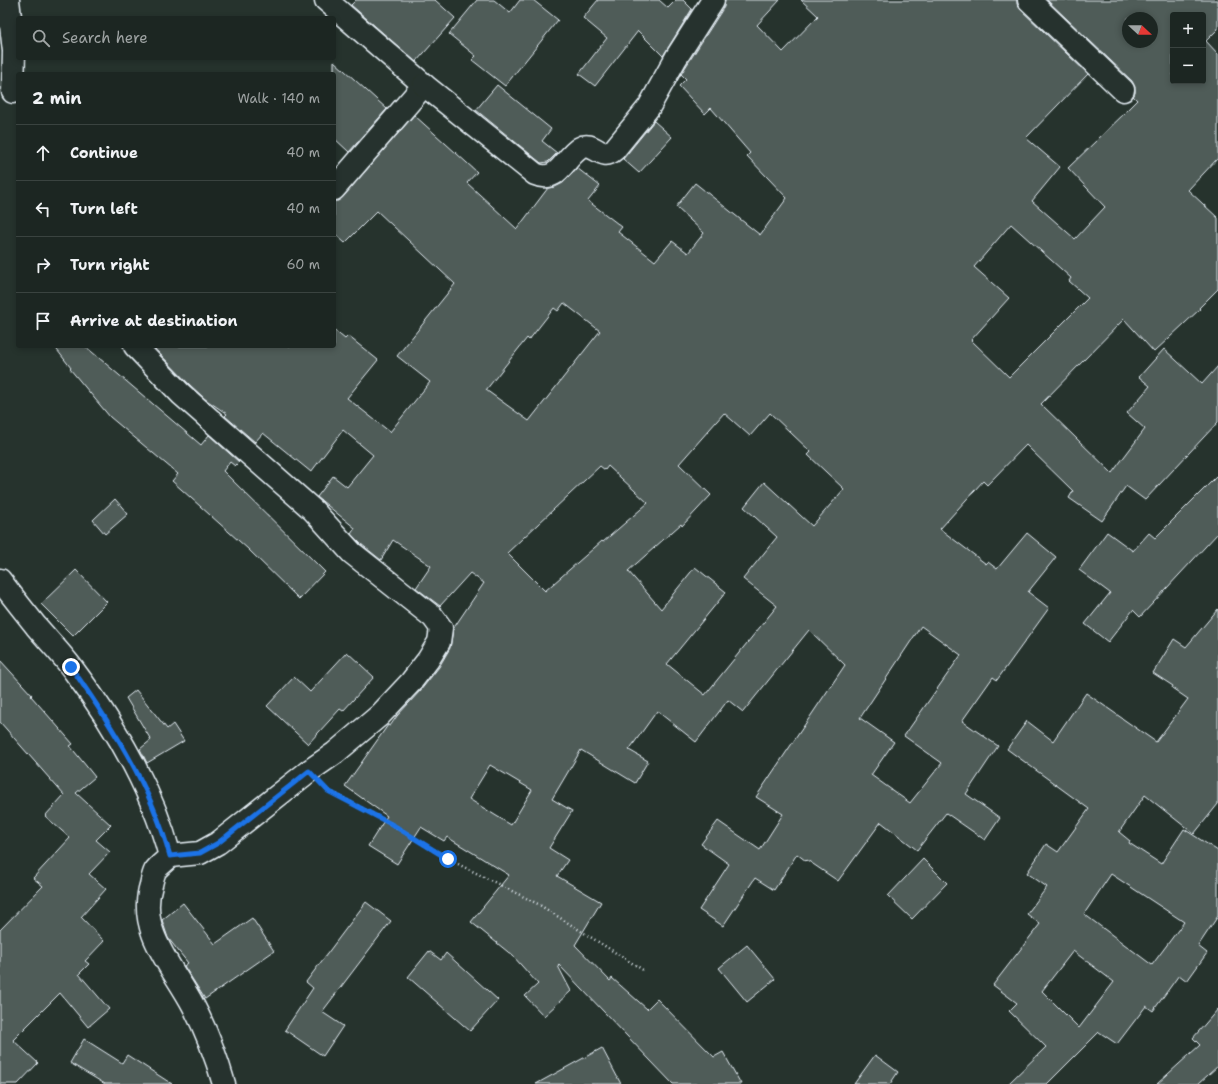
<!DOCTYPE html>
<html lang="en">
<head>
<meta charset="utf-8">
<style>
	:root { --surface:#1c2622; --page:#252e2a; --text:#f1f3f6; --muted:#a0a5a5; --line:#3a4340 }
	body { margin:0; font-family:"Shantell Sans",sans-serif; background:var(--page); color:var(--text) }
	.controls { position:absolute; right:12px; top:12px; display:grid; overflow:hidden; border-radius:4px; box-shadow:0 2px 6px #0003 }
	.controls button { width:36px; height:36px; display:grid; place-items:center; padding:0; border:0; border-bottom:1px solid var(--line); background:var(--surface); color:var(--text); font:20px sans-serif }
	.compass { position:absolute; left:1122px; top:12px; width:36px; height:36px; border-radius:50%; background:var(--surface); box-shadow:0 2px 6px #0003; rotate:112deg }
	.stop { position:absolute; width:12px; height:12px; margin:-9px; border:3px solid #1a73e8; border-radius:50%; background:#fff }
	.stop.end { background:#1a73e8; border-color:#fff; box-shadow:0 1px 4px #0008 }
	.list { margin:0; padding:0; list-style:none }
	h2 { display:flex; justify-content:space-between; align-items:center; height:52px; margin:0; padding:0 16px; font-size:17px }
	h2 small { font-size:13px; font-weight:400; color:var(--muted) }
	.list li { display:grid; grid-template-columns:26px 1fr auto; gap:12px; align-items:center; box-sizing:border-box; height:56px; padding:0 16px; border-top:1px solid var(--line) }
	.list b { display:block; font-size:15px; white-space:nowrap }
	.list em { font-size:13px; font-style:normal; color:var(--muted) }
	.icon { flex:none; width:22px; height:22px; fill:none; stroke:currentColor; stroke-width:2; stroke-linecap:round; stroke-linejoin:round }
	.map { position:relative; flex:none; width:1218px; height:1084px; overflow:hidden }
	.search { position:absolute; background:var(--surface); box-shadow:0 2px 6px #0003; left:16px; top:16px; width:320px; height:44px; display:flex; align-items:center; gap:10px; box-sizing:border-box; padding:0 14px; border-radius:4px; color:var(--muted); font-size:15px }
	.panel { position:absolute; background:var(--surface); box-shadow:0 2px 6px #0003; left:16px; top:72px; width:320px; height:276px; border-radius:4px }
	.map>svg:first-child { display:block }
	.building { fill:#505c59; stroke:#e8f1f8; fill-rule:evenodd }
	.lines { fill:none; stroke-linecap:round; stroke-linejoin:round }
	.minor-casing { stroke:#e8f1f8; stroke-width:25 }
	.path { stroke:#e8f1f8; stroke-width:2.5; stroke-dasharray:1 3; stroke-linecap:butt }
	.minor { stroke:#26332d; stroke-width:22 }
	.route { stroke:#1a73e8; stroke-width:5 }
</style>
</head>
<body>
<div class="map">
<svg width="1218" height="1084" viewBox="0 0 1218 1084">
	<rect width="100%" height="100%" fill="#26332d"/>
	<filter id="ink" filterUnits="userSpaceOnUse"><feTurbulence type="fractalNoise" baseFrequency=".025" numOctaves="2"/><feDisplacementMap in="SourceGraphic" scale="8" xChannelSelector="R" yChannelSelector="G"/><feConvolveMatrix kernelMatrix="1 2 1 2 8 2 1 2 1" color-interpolation-filters="sRGB"/></filter>
	<g filter="url(#ink)">
		<g class="building">
			<path d="M356,0h79l20,18 -39,44 -65,-57z"/>
			<path d="M477,0h17l16,13 10,-13h13l25,20 -53,66 -33,-26 4,-4 -27,-22z"/>
			<path d="M598,0h61l9,8 8,-8h7l9,9 -29,47 -25,-25 -43,55 -16,-12 28,-36 -24,-20z"/>
			<path d="M725,0h55l-23,25 26,27 35,-36 -17,-16h216v4l3,5 68,65 -62,64 34,29 -28,34 43,38 30,-32 -37,-39 58,-56v-1l11,-11 -4,-4 2,-3v-6l-3,-6 -85,-81h171v29l-12,12 12,13v104l-30,32 30,28v71l-19,19 1,1 -46,43 -30,-33 -83,85 71,69 33,-44 -18,-16 23,-27 -11,-9 25,-28 38,35 16,-18v56l-73,78 -19,-14 -24,35 -33,-23 4,-7 -47,-46 -39,40 -4,-4 -43,48 46,35 2,-2 9,7 30,-36 29,24 -28,35 21,16 -52,72 -4,-3 -31,44 36,25 -32,48 34,24 -15,22 -39,-27 -29,37 -36,-28 -43,59 -31,-21 -1,1 -9,-7 -23,36 -19,-12 -32,48 -24,-16 30,-46 -28,-20 17,-23 42,29 23,-36 -27,-17 89,-132 -36,-35 -66,82 -15,-12 -32,42 -39,-31 -28,39 19,11 -13,22 -54,-33 -29,49 20,12 -23,37 19,12 -11,16 44,26 -26,43 35,36 2,-3 35,31 10,-10 57,58 9,-5 18,32h-68l-114,-119 -1,1 13,25 -27,25 -19,-20 13,-12 -25,-28 -42,-34 38,-47 -62,-38 -3,4 -23,-14 -24,37 -29,-18 19,-30 -42,-30 43,-61 2,1 7,-10 23,-25 19,-24 11,-19 3,-19 31,-46 -14,-10 -30,33 -24,-18 15,-22 -38,-26 -12,20 -20,-16 -10,-10 4,-6 -38,-31 16,-21 14,11 26,-32 -30,-25 -32,42 -48,-39 -8,9 -30,-26 2,-2 -22,-15 -15,-14 -38,-39h182v-16l11,9 3,-3 30,24 -31,38 43,34 40,-50 -33,-26 58,-72 -78,-73 -32,32 -11,-10v-32h4l5,-4 71,-82 63,57 -10,11 50,46 31,-41 7,-1 8,-4 14,-15 23,18 -12,15 34,26 -4,5 37,29 17,-20 16,12 16,-20 -28,-26 19,-24 65,52 27,-37 -40,-42 3,-3 -39,-45 -6,6 -26,-28 7,-7 -5,-5 43,-67zM1173,15h30v66h-30zM1128,18h24v24h-24zM1011,224l60,54 -2,3 19,17 -79,79 -38,-37 38,-42 -35,-31zM564,303l36,28 -71,90 -43,-31 41,-52 2,2 25,-32 4,3zM724,413l26,23 20,-23 41,39 -3,3 36,34 -32,37 -48,-44 -20,25 33,30 -34,42 34,27 -72,89 -38,-31 59,-72 -31,-25 -34,42 -33,-38 53,-47 1,2 29,-31 -32,-31zM600,466l5,4 3,-4 40,37 -45,39 -1,-1 -57,50 -38,-38zM921,626l40,29 -57,81 38,27 -32,40 -39,-28 23,-33 -34,-24zM490,765l42,25 -21,35 -42,-26z"/>
			<path d="M334,61l53,48 -38,43 -15,-14z"/>
			<path d="M497,85l54,44 -9,12 15,12 -9,9 -7,1 -65,-53z"/>
			<path d="M654,121l18,16 -33,36 -16,-14z"/>
			<path d="M54,346h31l116,99 8,-10 30,27 -4,4 -5,-4 -7,9 102,101 -26,27 -51,-50 -76,-68 6,-7 -68,-57 -40,-48 1,-1z"/>
			<path d="M1218,475v58l-78,84 -7,-7 -25,32 -23,-18 25,-31 -31,-23 28,-38 26,19 16,-18 6,5z"/>
			<path d="M115,499l13,15 -23,20 -12,-14z"/>
			<path d="M76,570l31,32 -34,34 -32,-32z"/>
			<path d="M1218,609v195l-24,30 -49,-39 -26,37 11,9 -1,2 32,21 23,-35 34,22v65l-20,30 9,7 -20,28 -8,-6 -26,36 -7,-5 -29,38 -18,-12 -52,52h-39l38,-37 -37,-36 8,-8 -24,-18 47,-61 -13,-10 20,-27 -20,-14 19,-29 12,8 31,-43 -82,-60 20,-28 26,20 33,-48 70,49 32,-43 -16,-11 1,-2 -20,-13 21,-34 12,8zM1111,874l73,48 -32,43 -68,-51zM1073,951l41,31 -35,46 -37,-37z"/>
			<path d="M347,652l27,25 -31,34 -3,-2 -32,35 -41,-38 27,-29 16,15z"/>
			<path d="M0,660l32,35 -1,1 42,48 -3,2 25,31 -19,16 35,32 -15,15 14,12 -21,22 17,15 -25,28 23,24 -19,20 4,3 -10,10 30,35 -21,18 -28,-34 -47,47 25,23 -20,21h-18v-154l43,-44 -10,-8 37,-40 -25,-22 19,-21 -64,-73z"/>
			<path d="M136,690l31,39 6,-5 11,17 -37,22 -7,-14 11,-9 -25,-42z"/>
			<path d="M923,859l24,24 -35,36 -24,-23z"/>
			<path d="M366,902l25,19 -69,91 21,14 -20,30 -38,-26 28,-42 -7,-6z"/>
			<path d="M183,903l32,41 37,-26 22,33 -69,48 -21,-33 4,-3 -20,-25 -6,-18z"/>
			<path d="M747,945l28,34 -28,23 -28,-34z"/>
			<path d="M429,951l12,9 5,-7 52,47 -28,31 -62,-54z"/>
			<path d="M1218,1009v57l-20,18h-41l43,-39 -7,-7z"/>
			<path d="M84,1039l38,24 5,-8 45,29h-67l-35,-21z"/>
			<path d="M602,1048l19,36h-85z"/>
			<path d="M875,1055l23,17 -8,12h-36z"/>
		</g>
		<g class="lines">
			<defs>
				<g id="minor">
					<path d="M8,0l6,51 -1,41"/>
					<path d="M326,0l98,85 -90,104"/>
					<path d="M1029,0l94,90"/>
					<path d="M424,85l111,89c23,10 28,-15 45,-26 14,-8 21,14 34,2l35,-43 27,-49 37,-58"/>
					<path d="M135,346l46,48 132,116 39,43 81,64 8,11 -2,14 -11,18 -17,22 -31,33 -45,38 -26,18 -91,72 -18,10 -30,3"/>
					<path d="M0,580c12,16 24,31 36,46 12,14 25,27 36,42 42,56 80,120 98,188 -4,5 -11,9 -15,15 -2,4 -3,10 -4,14 -14,46 22,82 42,120 13,25 23,51 31,79"/>
				</g>
			</defs>
			<use href="#minor" class="minor-casing"/>
			<path class="path" d="M326,789l67,36 55,34 90,45 105,66"/>
			<use href="#minor" class="minor"/>
		</g>
	</g>
	<g class="lines" filter="url(#ink)">
		<path class="route" d="M71,667c41,59 80,119 99,189l30,-3 18,-10 91,-72 19,20 65,34 55,34"/>
	</g>
</svg>
<div class="controls">
<button>+</button>
<button>−</button>
</div>
<svg class="compass" viewBox="-18 -18 36 36"><path d="M0-13l5 13h-10z" fill="#e53935"/><path d="M0 13l5-13h-10z" fill="#a0a5a5"/></svg>
<div class="stop" style="left:448px;top:859px"></div>
<div class="stop end" style="left:71px;top:667px"></div>
<div class="search"><svg class="icon" aria-label="search" viewBox="0 0 24 24"><circle cx="10" cy="10" r="6"/><path d="M15 15l6 6"/></svg>Search here</div>
<section class="panel">
<h2>2 min<small>Walk · 140 m</small></h2>
<ul class="list">
<li><svg class="icon" aria-label="ahead" viewBox="0 0 24 24"><path d="M12 20V5M6 11l6-6 6 6"/></svg><div><b>Continue</b></div><em>40 m</em></li>
<li><svg class="icon" aria-label="left" viewBox="0 0 24 24"><path d="M17 20v-9H6M10 6l-5 5 5 5"/></svg><div><b>Turn left</b></div><em>40 m</em></li>
<li><svg class="icon" aria-label="right" viewBox="0 0 24 24"><path d="M7 20v-9h11M14 6l5 5-5 5"/></svg><div><b>Turn right</b></div><em>60 m</em></li>
<li><svg class="icon" aria-label="arrive" viewBox="0 0 24 24"><path d="M6 21V4h12l-3 4 3 4H6"/></svg><div><b>Arrive at destination</b></div></li>
</ul>
</section>
</div>
</body>
</html>
